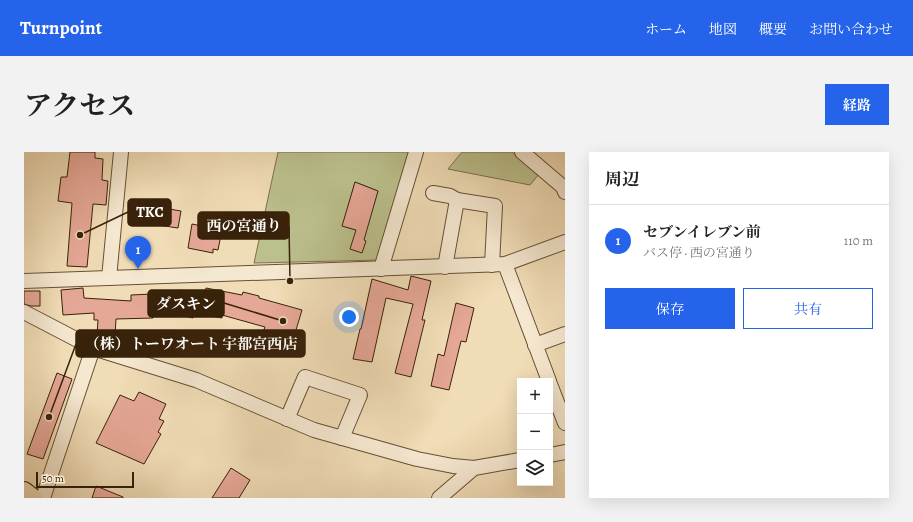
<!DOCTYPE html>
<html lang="ja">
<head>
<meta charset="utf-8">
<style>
	:root { --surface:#fff; --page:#f2f2f2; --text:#222; --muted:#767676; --line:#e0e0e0; --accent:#2563eb }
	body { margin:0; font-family:Alegreya,"Noto Serif JP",serif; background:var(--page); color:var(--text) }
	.controls { position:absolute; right:12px; bottom:12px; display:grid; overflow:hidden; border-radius:0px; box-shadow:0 4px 16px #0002 }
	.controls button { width:36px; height:36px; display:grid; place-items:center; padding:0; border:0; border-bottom:1px solid var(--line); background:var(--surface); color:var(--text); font:20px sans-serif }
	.scale { position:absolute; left:12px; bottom:10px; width:98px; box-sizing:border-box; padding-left:4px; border:2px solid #39220a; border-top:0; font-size:11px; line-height:14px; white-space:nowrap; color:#39220a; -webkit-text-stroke:3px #f5e8d0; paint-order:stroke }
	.you { position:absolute; left:325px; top:165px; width:14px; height:14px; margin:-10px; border:3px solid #fff; border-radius:50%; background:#1a73e8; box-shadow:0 0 0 6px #1a73e833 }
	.badge { display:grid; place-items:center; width:26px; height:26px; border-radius:50%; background:var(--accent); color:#fff; font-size:13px; font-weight:700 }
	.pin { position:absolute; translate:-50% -33px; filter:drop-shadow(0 1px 2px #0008) }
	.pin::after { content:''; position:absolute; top:21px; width:14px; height:12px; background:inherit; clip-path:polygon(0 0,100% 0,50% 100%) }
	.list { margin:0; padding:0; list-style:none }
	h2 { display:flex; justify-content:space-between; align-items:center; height:52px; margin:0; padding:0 16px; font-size:17px }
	h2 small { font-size:13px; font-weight:400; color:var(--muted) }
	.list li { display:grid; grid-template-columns:26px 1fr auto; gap:12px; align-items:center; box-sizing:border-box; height:72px; padding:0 16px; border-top:1px solid var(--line) }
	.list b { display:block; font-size:15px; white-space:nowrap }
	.list p { margin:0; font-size:13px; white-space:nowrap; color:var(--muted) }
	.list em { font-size:13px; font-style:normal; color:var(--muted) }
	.actions { display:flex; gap:8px; padding:12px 16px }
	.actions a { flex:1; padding:9px 0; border:1px solid var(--accent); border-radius:0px; text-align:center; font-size:14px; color:var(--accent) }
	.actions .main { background:var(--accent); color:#fff }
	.icon { flex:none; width:22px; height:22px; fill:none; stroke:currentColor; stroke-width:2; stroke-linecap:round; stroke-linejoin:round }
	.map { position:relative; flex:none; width:541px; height:346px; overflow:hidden; border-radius:0px }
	header { display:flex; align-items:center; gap:24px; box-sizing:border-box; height:56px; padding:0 20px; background:var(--accent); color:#fff }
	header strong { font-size:19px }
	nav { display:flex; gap:22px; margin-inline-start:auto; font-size:14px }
	.intro { display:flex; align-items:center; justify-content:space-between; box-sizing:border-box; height:96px; padding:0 24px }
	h1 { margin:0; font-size:28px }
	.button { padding:10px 18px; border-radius:0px; background:var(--accent); color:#fff; font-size:14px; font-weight:700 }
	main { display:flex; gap:24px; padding:0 24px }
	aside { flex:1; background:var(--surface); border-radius:0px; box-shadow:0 4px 16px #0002 }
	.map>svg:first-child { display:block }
	.green { fill:#bbc08d; stroke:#7a714c; fill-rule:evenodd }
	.building { fill:#e5a796; stroke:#39220a }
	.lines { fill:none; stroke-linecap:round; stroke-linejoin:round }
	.minor-casing { stroke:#675035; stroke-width:16 }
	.major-casing { stroke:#39220a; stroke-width:20 }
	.minor { stroke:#f5e8d0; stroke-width:14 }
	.major { stroke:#f0dcb6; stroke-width:18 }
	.leader { fill:none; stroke:#39220a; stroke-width:1.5 }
	.callout-dot { fill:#39220a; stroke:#f5e8d0; stroke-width:1.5 }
	.callout { fill:#39220a; stroke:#39220a; stroke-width:1.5 }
	.callout-label { font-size:15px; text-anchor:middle; font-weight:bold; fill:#fff }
</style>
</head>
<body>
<header>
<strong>Turnpoint</strong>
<nav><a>ホーム</a><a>地図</a><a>概要</a><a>お問い合わせ</a></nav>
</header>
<div class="intro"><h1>アクセス</h1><a class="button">経路</a></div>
<main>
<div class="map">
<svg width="541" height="346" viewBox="0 0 541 346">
	<rect width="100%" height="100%" fill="#f0dcb6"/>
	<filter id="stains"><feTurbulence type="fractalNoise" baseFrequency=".005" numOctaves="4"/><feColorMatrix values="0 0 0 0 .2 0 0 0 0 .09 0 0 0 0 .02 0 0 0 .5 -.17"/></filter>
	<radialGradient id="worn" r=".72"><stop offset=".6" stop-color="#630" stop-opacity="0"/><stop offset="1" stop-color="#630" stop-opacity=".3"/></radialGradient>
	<g class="green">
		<path d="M254,0h132l-31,108 -125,3zM331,30l23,9 -13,42 -22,-7z"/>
		<path d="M438,0h50l27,22 -9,11 -82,-16z"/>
	</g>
	<g class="building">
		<path d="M46,0h25v6l8,1 -1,21 6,1 -2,24 -13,-1 -6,63 -20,-1 5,-63 -14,-2 3,-24h6z"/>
		<path d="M331,30l23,9 -14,49 2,1 -4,12 -12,-4 6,-19 -14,-4z"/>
		<path d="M110,51l47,8 -3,17 -47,-7z"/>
		<path d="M168,72l30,6 -4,20 -5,-1v4l-25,-5z"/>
		<path d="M387,124l20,5 -9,39h3l-14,57 -16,-4 18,-69 -27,-6 -14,64 -19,-3 7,-30h1l11,-50 36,11z"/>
		<path d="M59,136l1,10 47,3v-6l21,-1 1,24 -37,1 -1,17 -18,-1 1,-15h-4v-7l-31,2 -2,-25z"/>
		<path d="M182,136l36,7 1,-3 16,4v2l43,12 -9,30 -30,-8 2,-5 -43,-12v3l-28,-5 -1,5 -19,-4 6,-24 24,6z"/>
		<path d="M0,139h16v15h-9l-7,-2z"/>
		<path d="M432,151l18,5 -8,34 -5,-1 -12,49 -18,-4 7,-32 6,2z"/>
		<path d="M33,221l15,6 -29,80 -16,-5z"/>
		<path d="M115,240l27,12 -7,15 5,2 -6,11 3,2 -17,30 -48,-21 24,-48 14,6z"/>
		<path d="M207,316l19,12 -11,18h-27z"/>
		<path d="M72,334l27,11v1h-31z"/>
	</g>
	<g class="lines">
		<defs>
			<g id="minor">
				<path d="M498,0l41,35 2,5"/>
				<path d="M409,41l17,3 7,4"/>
				<path d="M481,112l44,117"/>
				<path d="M421,115l12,-67 38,6 -3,59"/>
				<path d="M357,117l35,-117"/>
				<path d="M85,126l12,-126"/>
				<path d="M0,129l481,-17 60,-22"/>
				<path d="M0,160l69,36 103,32 118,50 103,29 36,7 21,2 46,-8"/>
				<path d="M511,193l30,-11"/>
				<path d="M526,232l15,39"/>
				<path d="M263,267l18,-42 55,18 -18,43"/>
				<path d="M526,303l15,-3"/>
				<path d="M19,346l50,-150"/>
				<path d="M415,346l35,-30"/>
			</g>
			<path id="major" d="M0,339l9,7"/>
		</defs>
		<use href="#minor" class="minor-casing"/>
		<use href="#major" class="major-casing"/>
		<use href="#minor" class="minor"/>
		<use href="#major" class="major"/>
	</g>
	<path class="leader" d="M56 83L104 60M266 129L265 74M259 169L200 151M25 265L52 192"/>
	<g class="callout-dot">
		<circle cx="56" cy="83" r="4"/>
		<circle cx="266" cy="129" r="4"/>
		<circle cx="259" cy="169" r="4"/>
		<circle cx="25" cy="265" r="4"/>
	</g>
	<g class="callout">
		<rect x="104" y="47" width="43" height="27" rx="4"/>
		<rect x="174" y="60" width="91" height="27" rx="4"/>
		<rect x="124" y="138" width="76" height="27" rx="4"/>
		<rect x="52" y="178" width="229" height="27" rx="4"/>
	</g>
	<g class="callout-label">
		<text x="126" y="65">TKC</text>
		<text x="220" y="79">西の宮通り</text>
		<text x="162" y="157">ダスキン</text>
		<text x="167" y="197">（株）トーワオート 宇都宮西店</text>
	</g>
	<rect width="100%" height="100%" filter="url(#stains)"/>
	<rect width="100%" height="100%" fill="url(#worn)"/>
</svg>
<div class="controls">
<button>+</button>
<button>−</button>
<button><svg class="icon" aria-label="layers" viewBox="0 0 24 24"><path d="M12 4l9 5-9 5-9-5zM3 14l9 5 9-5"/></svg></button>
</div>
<div class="scale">50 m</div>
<div class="you"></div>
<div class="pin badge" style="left:114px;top:117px">1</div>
</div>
<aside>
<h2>周辺<small></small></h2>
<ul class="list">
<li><span class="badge">1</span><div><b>セブンイレブン前</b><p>バス停 · 西の宮通り</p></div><em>110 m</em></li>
</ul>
<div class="actions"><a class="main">保存</a><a>共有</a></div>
</aside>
</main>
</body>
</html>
